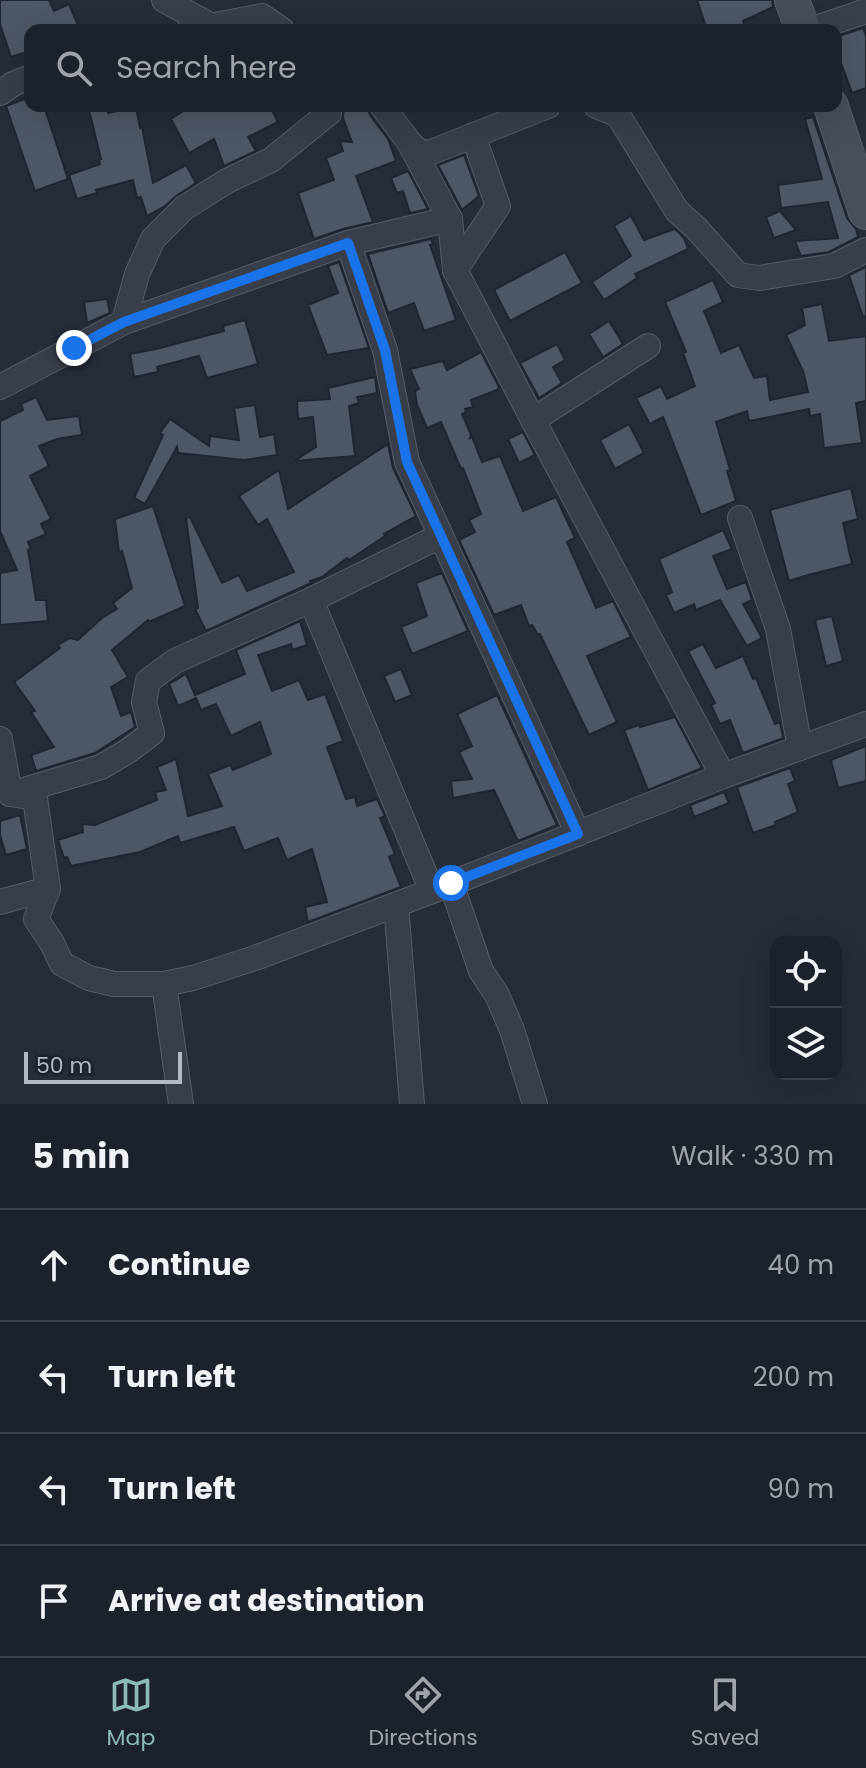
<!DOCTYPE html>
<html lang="en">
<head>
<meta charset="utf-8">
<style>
	:root { --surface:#1c222b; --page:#252a33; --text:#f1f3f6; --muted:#a0a4a9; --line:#3a3f47; --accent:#8bbbb9 }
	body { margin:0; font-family:Poppins,sans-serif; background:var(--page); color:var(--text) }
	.controls { position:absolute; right:24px; bottom:24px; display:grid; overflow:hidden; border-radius:16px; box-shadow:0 8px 32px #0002 }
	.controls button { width:72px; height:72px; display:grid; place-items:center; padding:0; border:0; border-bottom:2px solid var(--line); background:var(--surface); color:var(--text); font:40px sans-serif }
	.scale { position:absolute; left:24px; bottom:20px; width:158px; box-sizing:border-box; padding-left:8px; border:4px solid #b4bac5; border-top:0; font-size:22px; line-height:28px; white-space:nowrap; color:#b4bac5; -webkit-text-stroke:6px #1e242f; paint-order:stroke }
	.stop { position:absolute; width:24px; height:24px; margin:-18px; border:6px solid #1a73e8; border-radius:50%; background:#fff }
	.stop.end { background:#1a73e8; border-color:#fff; box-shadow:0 2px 8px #0008 }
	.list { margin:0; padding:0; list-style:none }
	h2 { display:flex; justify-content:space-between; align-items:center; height:104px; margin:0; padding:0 32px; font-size:34px }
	h2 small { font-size:26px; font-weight:400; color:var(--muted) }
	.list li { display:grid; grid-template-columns:52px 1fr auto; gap:24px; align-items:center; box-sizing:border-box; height:112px; padding:0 32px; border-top:2px solid var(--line) }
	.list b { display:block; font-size:30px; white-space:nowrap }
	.list em { font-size:26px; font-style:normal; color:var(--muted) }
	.icon { flex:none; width:44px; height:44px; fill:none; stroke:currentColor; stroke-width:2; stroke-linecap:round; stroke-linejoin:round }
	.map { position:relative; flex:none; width:866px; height:1104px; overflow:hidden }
	.search { position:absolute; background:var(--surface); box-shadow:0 8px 32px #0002; left:24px; right:24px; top:24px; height:88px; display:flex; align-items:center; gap:20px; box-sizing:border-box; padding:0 28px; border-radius:16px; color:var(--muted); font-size:30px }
	.sheet { height:552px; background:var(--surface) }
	nav { display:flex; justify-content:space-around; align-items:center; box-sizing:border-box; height:112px; border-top:2px solid var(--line); background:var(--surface); font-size:22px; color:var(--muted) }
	nav a { display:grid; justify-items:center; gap:4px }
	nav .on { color:var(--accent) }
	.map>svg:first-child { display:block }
	.building { fill:#4e5765; stroke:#202631; stroke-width:2 }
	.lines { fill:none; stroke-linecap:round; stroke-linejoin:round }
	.street-casing { stroke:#575d68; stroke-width:26 }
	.secondary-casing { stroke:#575d68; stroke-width:36 }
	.street { stroke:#393f4a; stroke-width:24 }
	.secondary { stroke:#474e5c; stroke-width:34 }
	.route { stroke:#1a73e8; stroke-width:10 }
</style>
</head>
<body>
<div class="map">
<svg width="866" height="1104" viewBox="0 0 866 1104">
	<rect width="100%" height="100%" fill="#252d39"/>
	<g class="building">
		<path d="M0,0h49l5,11 15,-7 11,26h-50v21l-19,6 -11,-33z"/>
		<path d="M697,0h75l1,7 -30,14 3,9h-39z"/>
		<path d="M863,28l3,8v52l-14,5 -16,-44v-12z"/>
		<path d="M30,97v9h14l24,73 -33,12 -29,-85z"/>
		<path d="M88,106h18l2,7 28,-6 4,21 2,-1 11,56 33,-18 10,18 -20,13 -11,10 -18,10 -6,-19 -4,1 -4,-18 -37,10 1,3 -20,6 -8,-24 31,-11 -1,-5h2z"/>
		<path d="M191,106h79l8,16 -30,15 8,14 -32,15 -10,-27 -25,14 -18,-34z"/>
		<path d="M344,106h23l3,9 18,24 8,22 -40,15 17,46 -30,7 -29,10 -16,-46 36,-13 -8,-22 17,-7 -3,-10 12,1 -9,-24z"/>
		<path d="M813,117l34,101 9,11 2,8 -29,15 -28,4 -6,-15 43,-3 -10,-36 -47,6 -3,-23 44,-6 -17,-60z"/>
		<path d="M464,155l15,41 -17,14 -24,-45z"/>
		<path d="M408,171l20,38 -18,4 -7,-22 -6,2 -6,-15z"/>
		<path d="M780,211l16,19 -22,8 -8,-21z"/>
		<path d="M631,216l13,24 31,-11 9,9 4,11 -53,25 2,4 -33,22 -12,-18 39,-26 -17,-30z"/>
		<path d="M431,239l2,5 -3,1 26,75 -32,11 -10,-28 -26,10 -20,-59z"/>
		<path d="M565,252l17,31 -72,38 -16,-31z"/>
		<path d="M339,262l30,86 -42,7 -19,-50 30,-12 -10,-27z"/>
		<path d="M866,267v49l-3,1 -14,-42z"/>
		<path d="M713,280l10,22 -19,9 17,42 18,-8 15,33 13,-2 3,24 38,-8 -5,-21 -17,-36 19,-10 -3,-17 20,-4 7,37 37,-5v65l-10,2 6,40 -38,5 -4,-34 -10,2 -1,-7 -60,12 -2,-10 -31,11 14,48 -3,1 9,30 -35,14 -38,-98 -13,7 -14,-26 25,-12 6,13 28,-13 -12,-33 3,-1 -21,-50z"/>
		<path d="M107,299l3,14 -23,10 -3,-21z"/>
		<path d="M245,320l13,44 -51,14 -8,-22 -42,11 1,5 -24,5 -4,-23 26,-5 68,-18 -1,-5z"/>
		<path d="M609,321l14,23 -20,13 -14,-23z"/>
		<path d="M557,344l8,16 -12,7 9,16 -23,15 -19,-35z"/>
		<path d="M481,352l18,35 -2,3 -26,10 2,7 -8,2 1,3 -4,2 9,21 -1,3 2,-1 10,25 18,-6 23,55 33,-14 19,41 -8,4 29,66 17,-7 18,36 -44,19 30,66 -28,13 -49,-101 -2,1 -6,-10 -3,1 -8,-21 -27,10 -35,-75 16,-8 -6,-12 12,-6 -18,-46 -2,1 -20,-47 -14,6 -10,-23 -2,-14 4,-2 -9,-20 33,-8 4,9z"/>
		<path d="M375,377l2,16 -20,4 2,6 -10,3 6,50 -61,5 22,-14 -3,-30 -15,2 -1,-18 33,-2 -2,-11z"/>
		<path d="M36,397l11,23 32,-4 3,19 -25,4 -18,7 10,20 -19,10 21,43 -10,5 5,10 -18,8 3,7 -3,1 8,50h10l2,21 -48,4v-52l17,-3 -17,-39v-110l23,-11 -2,-6z"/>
		<path d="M255,405l5,32 14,-3 3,21 -33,5 -66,-7 -1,-6 -32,57 -11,-6 29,-63 -3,-2 10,-14 39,27 1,-10 29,4 -5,-32z"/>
		<path d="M629,424l15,29 -29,16 -15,-29z"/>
		<path d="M523,432l12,23 -16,8 -11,-24z"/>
		<path d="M388,444l5,24 23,48 -32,18 1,2 -36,24 -2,-2 -25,19 -12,4 1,2 -105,48 -11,-22 3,-1 -12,-90 4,-1 32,66 17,-8 8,16 47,-19 -27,-53 -9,6 -19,-29 40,-26 9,39z"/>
		<path d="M851,488l7,31 -15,4 9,41 -44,11 -19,6 -19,-71z"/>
		<path d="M153,506l32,100 -36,16 -1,-2 -36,30 16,27 -17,10 10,29 10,-4 4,15 -40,26 -59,18 -5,-16 23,-8 -23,-35 4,-1 -21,-29 46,-34 -2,-3 12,-7 8,2 24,-22 15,-9 -4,-6 19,-15 -10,-37 -3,1 -4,-33z"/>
		<path d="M723,530l9,19 -19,7 14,33 19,-7 6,18 -9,4 19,34 -15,8 -27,-46 -24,10 -2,-6 -20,9 -8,-18 6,-3 -13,-33z"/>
		<path d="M442,573l26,58 -56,23 -11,-27 26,-11 -11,-33z"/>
		<path d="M832,616l11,45 -17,5 -11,-46z"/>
		<path d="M300,621l7,24 -15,5 -1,-6 -33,11 14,36 27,-11 9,20 17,-6 18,47 -16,6 19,52 9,-2 2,9 20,-7 8,17 -5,2 15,36 -6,3 12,30 -93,35 -3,-15 22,-5 -15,-53 -25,11 -9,-22 -34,13 -10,-24 -54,16 -2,-7 -38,16 -69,14 -4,-9 -3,1 -6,-18 25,-8 -1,-8 13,1 62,-25 -2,-8 11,-2 -9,-23 19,-8 12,57 34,-10 -14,-32 22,-9 3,5 38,-16 -11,-32 -29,14 -15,-32 -15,6 -5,-12 -18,8 -9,-22 17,-10 9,21 50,-21 -9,-24z"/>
		<path d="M703,644l13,24 27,-12 10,23 3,-1 19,46 5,-2 3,16 -40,15 -13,-33 -10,4 -9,-19 4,-2 -27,-52z"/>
		<path d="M401,669l11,26 -17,7 -11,-26z"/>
		<path d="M497,695l60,130 -39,16 -24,-51 -41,8 -2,-17 21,-2 -13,-27 13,-6 -15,-32z"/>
		<path d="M675,717l27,51 -54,22 -24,-60 15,-5 1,2z"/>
		<path d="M866,746v35l-28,7 -7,-28z"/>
		<path d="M790,768l5,13 -7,3 10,28 -23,10 1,3 -23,8 -16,-46z"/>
		<path d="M724,792l5,11 -35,14 -4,-12z"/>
		<path d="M20,815l7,34 -21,6 -6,-20v-14z"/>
	</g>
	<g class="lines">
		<defs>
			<g id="street">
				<path d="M164,0l46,25"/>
				<path d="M189,30l73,-14 20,14"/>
				<path d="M810,30l56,-19"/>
				<path d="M0,93l13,-9 17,-7"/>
				<path d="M382,106l27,36 41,77 5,51 78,150 190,356"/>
				<path d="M596,106l22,9 59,96 19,17 42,47 21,3 75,-12 32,-16"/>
				<path d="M409,142l9,9 11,2 119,-47"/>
				<path d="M348,243l37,107 22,112 171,372"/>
				<path d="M455,270l43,-64 -25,-71"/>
				<path d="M124,322l13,-48 16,-35 31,-31 43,-27 44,-21 58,-47v-7"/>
				<path d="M0,387l124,-65 224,-79 102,-24"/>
				<path d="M533,420l115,-74"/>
				<path d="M740,518l38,111 22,119"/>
				<path d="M311,600l121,291"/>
				<path d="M0,739l10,55"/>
				<path d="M14,793l87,-26 27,-16 24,-18 -8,-31 4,-21 27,-20 136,-61 129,-64"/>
				<path d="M10,794l25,4 13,91 -12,30 16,24 10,21 27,14 25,6h50l29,-6 62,-20 177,-67 291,-115 143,-52"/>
				<path d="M451,883l30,88 16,24 15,35 23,74"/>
				<path d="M0,902l48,-13"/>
				<path d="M396,905l16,199"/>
				<path d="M164,984l17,120"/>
			</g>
			<g id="secondary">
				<path d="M792,0l11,30"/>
				<path d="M831,106l35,106"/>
			</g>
		</defs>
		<use href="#street" class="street-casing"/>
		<use href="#secondary" class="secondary-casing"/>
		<use href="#street" class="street"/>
		<use href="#secondary" class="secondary"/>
	</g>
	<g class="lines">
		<path class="route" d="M74,348l50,-26 224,-79 37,107 22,112 171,372 -127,49"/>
	</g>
</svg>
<div class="controls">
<button><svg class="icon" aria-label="locate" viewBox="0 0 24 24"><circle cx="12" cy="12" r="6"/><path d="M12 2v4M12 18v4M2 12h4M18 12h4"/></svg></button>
<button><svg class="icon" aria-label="layers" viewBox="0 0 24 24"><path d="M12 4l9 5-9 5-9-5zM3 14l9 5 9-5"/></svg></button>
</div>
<div class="scale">50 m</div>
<div class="stop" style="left:451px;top:883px"></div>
<div class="stop end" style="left:74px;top:348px"></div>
<div class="search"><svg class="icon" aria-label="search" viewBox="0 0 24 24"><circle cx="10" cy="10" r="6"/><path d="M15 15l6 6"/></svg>Search here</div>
</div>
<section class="sheet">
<h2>5 min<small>Walk · 330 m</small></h2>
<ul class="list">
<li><svg class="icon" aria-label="ahead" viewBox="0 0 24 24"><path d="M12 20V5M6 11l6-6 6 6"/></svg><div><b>Continue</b></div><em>40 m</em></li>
<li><svg class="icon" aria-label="left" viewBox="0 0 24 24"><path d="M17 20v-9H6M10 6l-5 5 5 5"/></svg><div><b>Turn left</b></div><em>200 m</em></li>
<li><svg class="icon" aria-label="left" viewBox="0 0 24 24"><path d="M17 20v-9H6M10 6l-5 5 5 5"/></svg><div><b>Turn left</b></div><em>90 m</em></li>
<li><svg class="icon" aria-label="arrive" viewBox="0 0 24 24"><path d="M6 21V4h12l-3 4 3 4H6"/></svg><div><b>Arrive at destination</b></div></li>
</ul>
</section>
<nav>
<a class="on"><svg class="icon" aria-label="map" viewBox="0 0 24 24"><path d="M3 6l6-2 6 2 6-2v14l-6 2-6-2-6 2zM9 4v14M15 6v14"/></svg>Map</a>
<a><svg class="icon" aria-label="directions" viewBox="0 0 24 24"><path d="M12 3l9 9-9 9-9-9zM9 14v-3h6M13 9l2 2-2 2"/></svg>Directions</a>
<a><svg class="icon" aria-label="saved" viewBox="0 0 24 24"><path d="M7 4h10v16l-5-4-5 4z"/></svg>Saved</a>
</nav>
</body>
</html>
